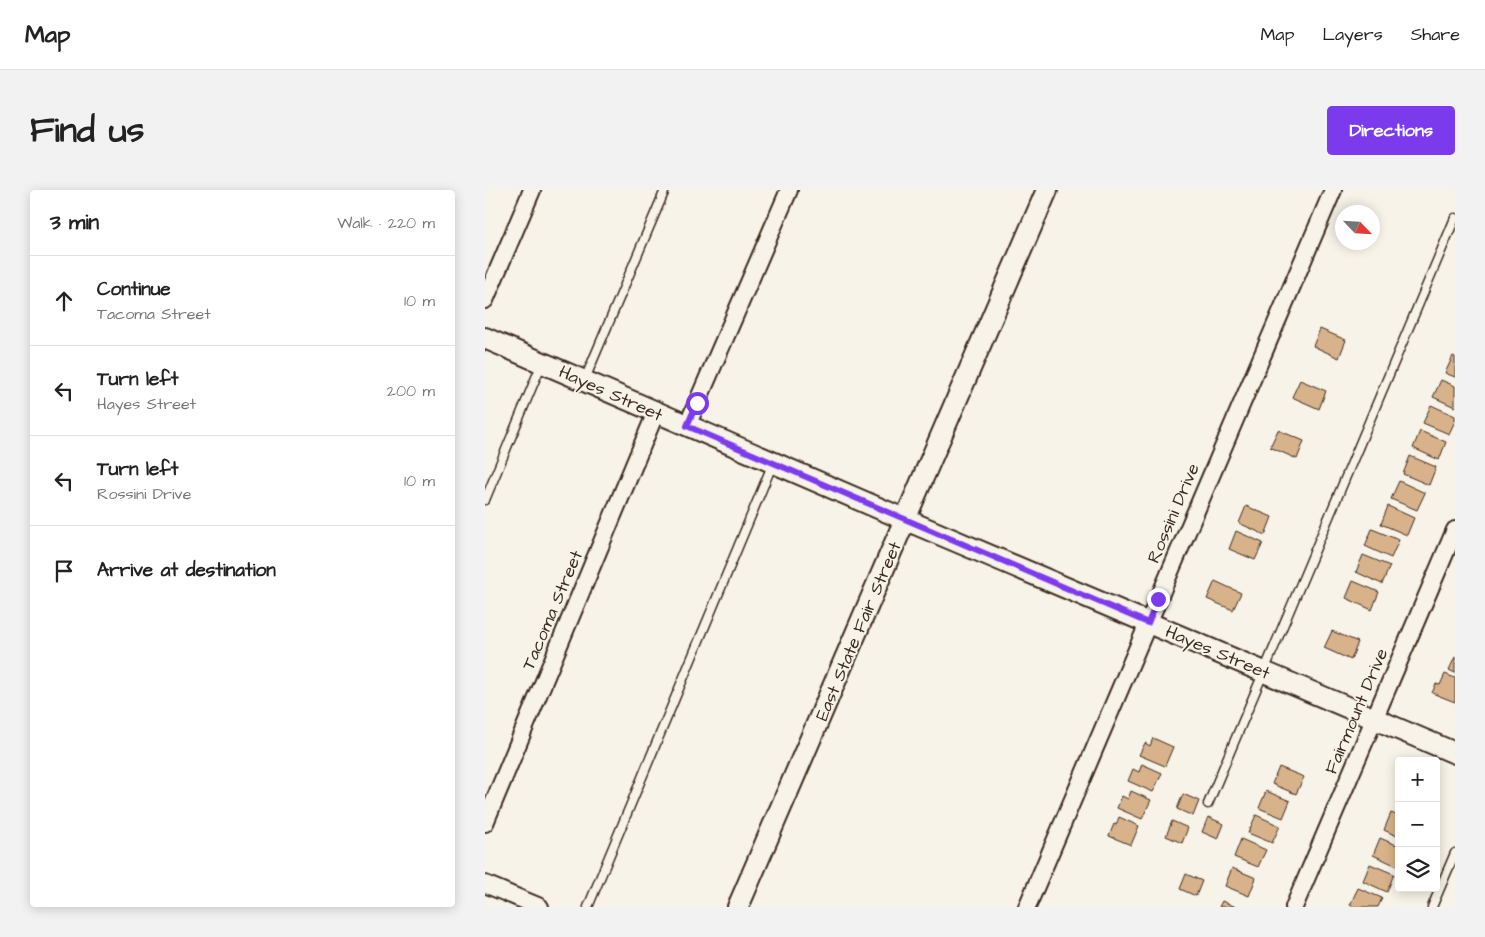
<!DOCTYPE html>
<html lang="en">
<head>
<meta charset="utf-8">
<style>
	:root { --surface:#fff; --page:#f2f2f2; --text:#222; --muted:#767676; --line:#e0e0e0; --accent:#7c3aed }
	body { margin:0; font-family:"Architects Daughter",sans-serif; background:var(--page); color:var(--text) }
	.controls { position:absolute; right:15px; bottom:15px; display:grid; overflow:hidden; border-radius:5px; box-shadow:0 2px 12px #0003 }
	.controls button { width:45px; height:45px; display:grid; place-items:center; padding:0; border:0; border-bottom:1px solid var(--line); background:var(--surface); color:var(--text); font:25px sans-serif }
	.compass { position:absolute; left:850px; top:15px; width:45px; height:45px; border-radius:50%; background:var(--surface); box-shadow:0 2px 12px #0003; rotate:115deg }
	.stop { position:absolute; width:15px; height:15px; margin:-11px; border:4px solid #7c3aed; border-radius:50%; background:#fff }
	.stop.end { background:#7c3aed; border-color:#fff; box-shadow:0 1px 5px #0008 }
	.list { margin:0; padding:0; list-style:none }
	h2 { display:flex; justify-content:space-between; align-items:center; height:65px; margin:0; padding:0 20px; font-size:21px }
	h2 small { font-size:16px; font-weight:400; color:var(--muted) }
	.list li { display:grid; grid-template-columns:32px 1fr auto; gap:15px; align-items:center; box-sizing:border-box; height:90px; padding:0 20px; border-top:1px solid var(--line) }
	.list b { display:block; font-size:19px; white-space:nowrap }
	.list p { margin:0; font-size:16px; white-space:nowrap; color:var(--muted) }
	.list em { font-size:16px; font-style:normal; color:var(--muted) }
	.icon { flex:none; width:28px; height:28px; fill:none; stroke:currentColor; stroke-width:2; stroke-linecap:round; stroke-linejoin:round }
	.map { position:relative; flex:none; width:970px; height:717px; overflow:hidden; border-radius:5px }
	header { display:flex; align-items:center; gap:30px; box-sizing:border-box; height:70px; padding:0 25px; background:var(--surface); border-bottom:1px solid var(--line) }
	header strong { font-size:24px }
	nav { display:flex; gap:28px; margin-inline-start:auto; font-size:18px }
	.intro { display:flex; align-items:center; justify-content:space-between; box-sizing:border-box; height:120px; padding:0 30px }
	h1 { margin:0; font-size:35px }
	.button { padding:12px 22px; border-radius:5px; background:var(--accent); color:#fff; font-size:18px; font-weight:700 }
	main { display:flex; gap:30px; padding:0 30px }
	aside { flex:1; background:var(--surface); border-radius:5px; box-shadow:0 2px 12px #0003 }
	.map>svg:first-child { display:block }
	.building { fill:#d8b28a; stroke:#3b2a1e }
	.lines { fill:none; stroke-linecap:round; stroke-linejoin:round }
	.service-casing { stroke:#3b2a1e; stroke-width:11 }
	.minor-casing { stroke:#3b2a1e; stroke-width:20 }
	.tertiary-casing { stroke:#3b2a1e; stroke-width:24 }
	.service { stroke:#f7f3e8; stroke-width:8 }
	.minor { stroke:#f7f3e8; stroke-width:16 }
	.tertiary { stroke:#f7f3e8; stroke-width:20 }
	.route { stroke:#7c3aed; stroke-width:6 }
	.labels { text-anchor:middle; stroke-width:4; stroke-linejoin:round; paint-order:stroke }
	.street-label { font-size:18px; fill:#3b2a1e; stroke:#f7f3e8 }
</style>
</head>
<body>
<header>
<strong>Map</strong>
<nav><a>Map</a><a>Layers</a><a>Share</a></nav>
</header>
<div class="intro"><h1>Find us</h1><a class="button">Directions</a></div>
<main>
<aside>
<h2>3 min<small>Walk · 220 m</small></h2>
<ul class="list">
<li><svg class="icon" aria-label="ahead" viewBox="0 0 24 24"><path d="M12 20V5M6 11l6-6 6 6"/></svg><div><b>Continue</b><p>Tacoma Street</p></div><em>10 m</em></li>
<li><svg class="icon" aria-label="left" viewBox="0 0 24 24"><path d="M17 20v-9H6M10 6l-5 5 5 5"/></svg><div><b>Turn left</b><p>Hayes Street</p></div><em>200 m</em></li>
<li><svg class="icon" aria-label="left" viewBox="0 0 24 24"><path d="M17 20v-9H6M10 6l-5 5 5 5"/></svg><div><b>Turn left</b><p>Rossini Drive</p></div><em>10 m</em></li>
<li><svg class="icon" aria-label="arrive" viewBox="0 0 24 24"><path d="M6 21V4h12l-3 4 3 4H6"/></svg><div><b>Arrive at destination</b></div></li>
</ul>
</aside>
<div class="map">
<svg width="970" height="717" viewBox="0 0 970 717">
	<rect width="100%" height="100%" fill="#f7f3e8"/>
	<filter id="ink" filterUnits="userSpaceOnUse"><feTurbulence type="fractalNoise" baseFrequency=".02" numOctaves="2"/><feDisplacementMap in="SourceGraphic" scale="10" xChannelSelector="R" yChannelSelector="G"/><feConvolveMatrix kernelMatrix="1 2 1 2 8 2 1 2 1" color-interpolation-filters="sRGB"/></filter>
	<g filter="url(#ink)">
		<g class="building">
			<path d="M835,139l26,11 -7,18 -26,-12z"/>
			<path d="M968,166l2,1v20l-10,-4z"/>
			<path d="M815,190l26,11 -7,18 -27,-12z"/>
			<path d="M956,190l14,6v21l-22,-10z"/>
			<path d="M946,215l24,11v5l-6,13 -26,-11z"/>
			<path d="M793,240l26,11 -7,18 -27,-12z"/>
			<path d="M935,241l26,11 -7,18 -26,-12z"/>
			<path d="M925,266l26,11 -7,18 -26,-11z"/>
			<path d="M914,291l26,12 -8,17 -26,-11z"/>
			<path d="M761,316l26,11 -7,18 -26,-12z"/>
			<path d="M903,316l26,12 -7,17 -26,-11z"/>
			<path d="M887,339l27,11 -8,18 -26,-12z"/>
			<path d="M751,341l27,12 -8,17 -26,-11z"/>
			<path d="M878,365l27,11 -8,18 -26,-12z"/>
			<path d="M730,391l26,12 -8,17 -26,-11z"/>
			<path d="M868,391l26,11 -7,18 -26,-12z"/>
			<path d="M847,441l26,11 -7,18 -27,-12z"/>
			<path d="M970,467v16l-6,-3z"/>
			<path d="M960,484l10,4v24l-23,-9 4,-9 4,1z"/>
			<path d="M668,548l20,9 -8,19 -26,-11 6,-12 5,3z"/>
			<path d="M657,574l20,9 -9,19 -25,-11 5,-12 6,3z"/>
			<path d="M794,577l25,10 -8,17 -24,-10z"/>
			<path d="M646,601l20,9 -9,19 -25,-11 5,-12 6,3z"/>
			<path d="M781,601l24,10 -7,17 -24,-10z"/>
			<path d="M698,604l16,7 -6,15 -16,-7z"/>
			<path d="M906,623l8,3v21l-15,-7z"/>
			<path d="M771,625l24,11 -8,17 -24,-10z"/>
			<path d="M634,627l20,9 -8,19 -22,-9 5,-12 2,1z"/>
			<path d="M723,627l16,7 -6,15 -16,-7z"/>
			<path d="M687,631l16,7 -6,15 -16,-7z"/>
			<path d="M895,648l19,8v16l-2,4 -24,-11z"/>
			<path d="M756,649l25,11 -8,17 -24,-10z"/>
			<path d="M885,674l24,10 -7,18 -24,-11z"/>
			<path d="M747,678l24,10 -7,18 -24,-10z"/>
			<path d="M701,684l16,7 -6,15 -16,-7z"/>
			<path d="M873,698l24,10 -4,9h-24l-4,-2z"/>
			<path d="M737,711l14,6h-17z"/>
		</g>
		<g class="lines">
			<defs>
				<g id="service">
					<path d="M100,189l80,-189"/>
					<path d="M0,310l57,-137"/>
					<path d="M723,614l247,-586"/>
					<path d="M103,717l185,-444"/>
					<path d="M947,717l23,-54"/>
				</g>
				<g id="minor">
					<path d="M0,110l47,-110"/>
					<path d="M202,236l102,-236"/>
					<path d="M0,633l171,-411"/>
					<path d="M0,694l55,23"/>
					<path d="M542,717l306,-717"/>
					<path d="M809,717l161,-377"/>
				</g>
				<g id="tertiary">
					<path d="M0,148l421,182 549,233"/>
					<path d="M253,717l309,-717"/>
				</g>
			</defs>
			<use href="#service" class="service-casing"/>
			<use href="#minor" class="minor-casing"/>
			<use href="#tertiary" class="tertiary-casing"/>
			<use href="#service" class="service"/>
			<use href="#minor" class="minor"/>
			<use href="#tertiary" class="tertiary"/>
		</g>
	</g>
	<g class="lines" filter="url(#ink)">
		<path class="route" d="M212,213l-10,23 461,197 10,-24"/>
	</g>
	<g class="labels">
		<g class="street-label">
			<text transform="translate(126 203) rotate(24)" y="6">Hayes Street</text>
			<text transform="translate(688 323) rotate(-67)" y="6">Rossini Drive</text>
			<text transform="translate(67 420) rotate(-67)" y="6">Tacoma Street</text>
			<text transform="translate(373 441) rotate(-67)" y="6">East State Fair Street</text>
			<text transform="translate(733 462) rotate(23)" y="6">Hayes Street</text>
			<text transform="translate(871 521) rotate(-67)" y="6">Fairmount Drive</text>
		</g>
	</g>
</svg>
<div class="controls">
<button>+</button>
<button>−</button>
<button><svg class="icon" aria-label="layers" viewBox="0 0 24 24"><path d="M12 4l9 5-9 5-9-5zM3 14l9 5 9-5"/></svg></button>
</div>
<svg class="compass" viewBox="-18 -18 36 36"><path d="M0-13l5 13h-10z" fill="#e53935"/><path d="M0 13l5-13h-10z" fill="#767676"/></svg>
<div class="stop" style="left:212px;top:213px"></div>
<div class="stop end" style="left:673px;top:409px"></div>
</div>
</main>
</body>
</html>
